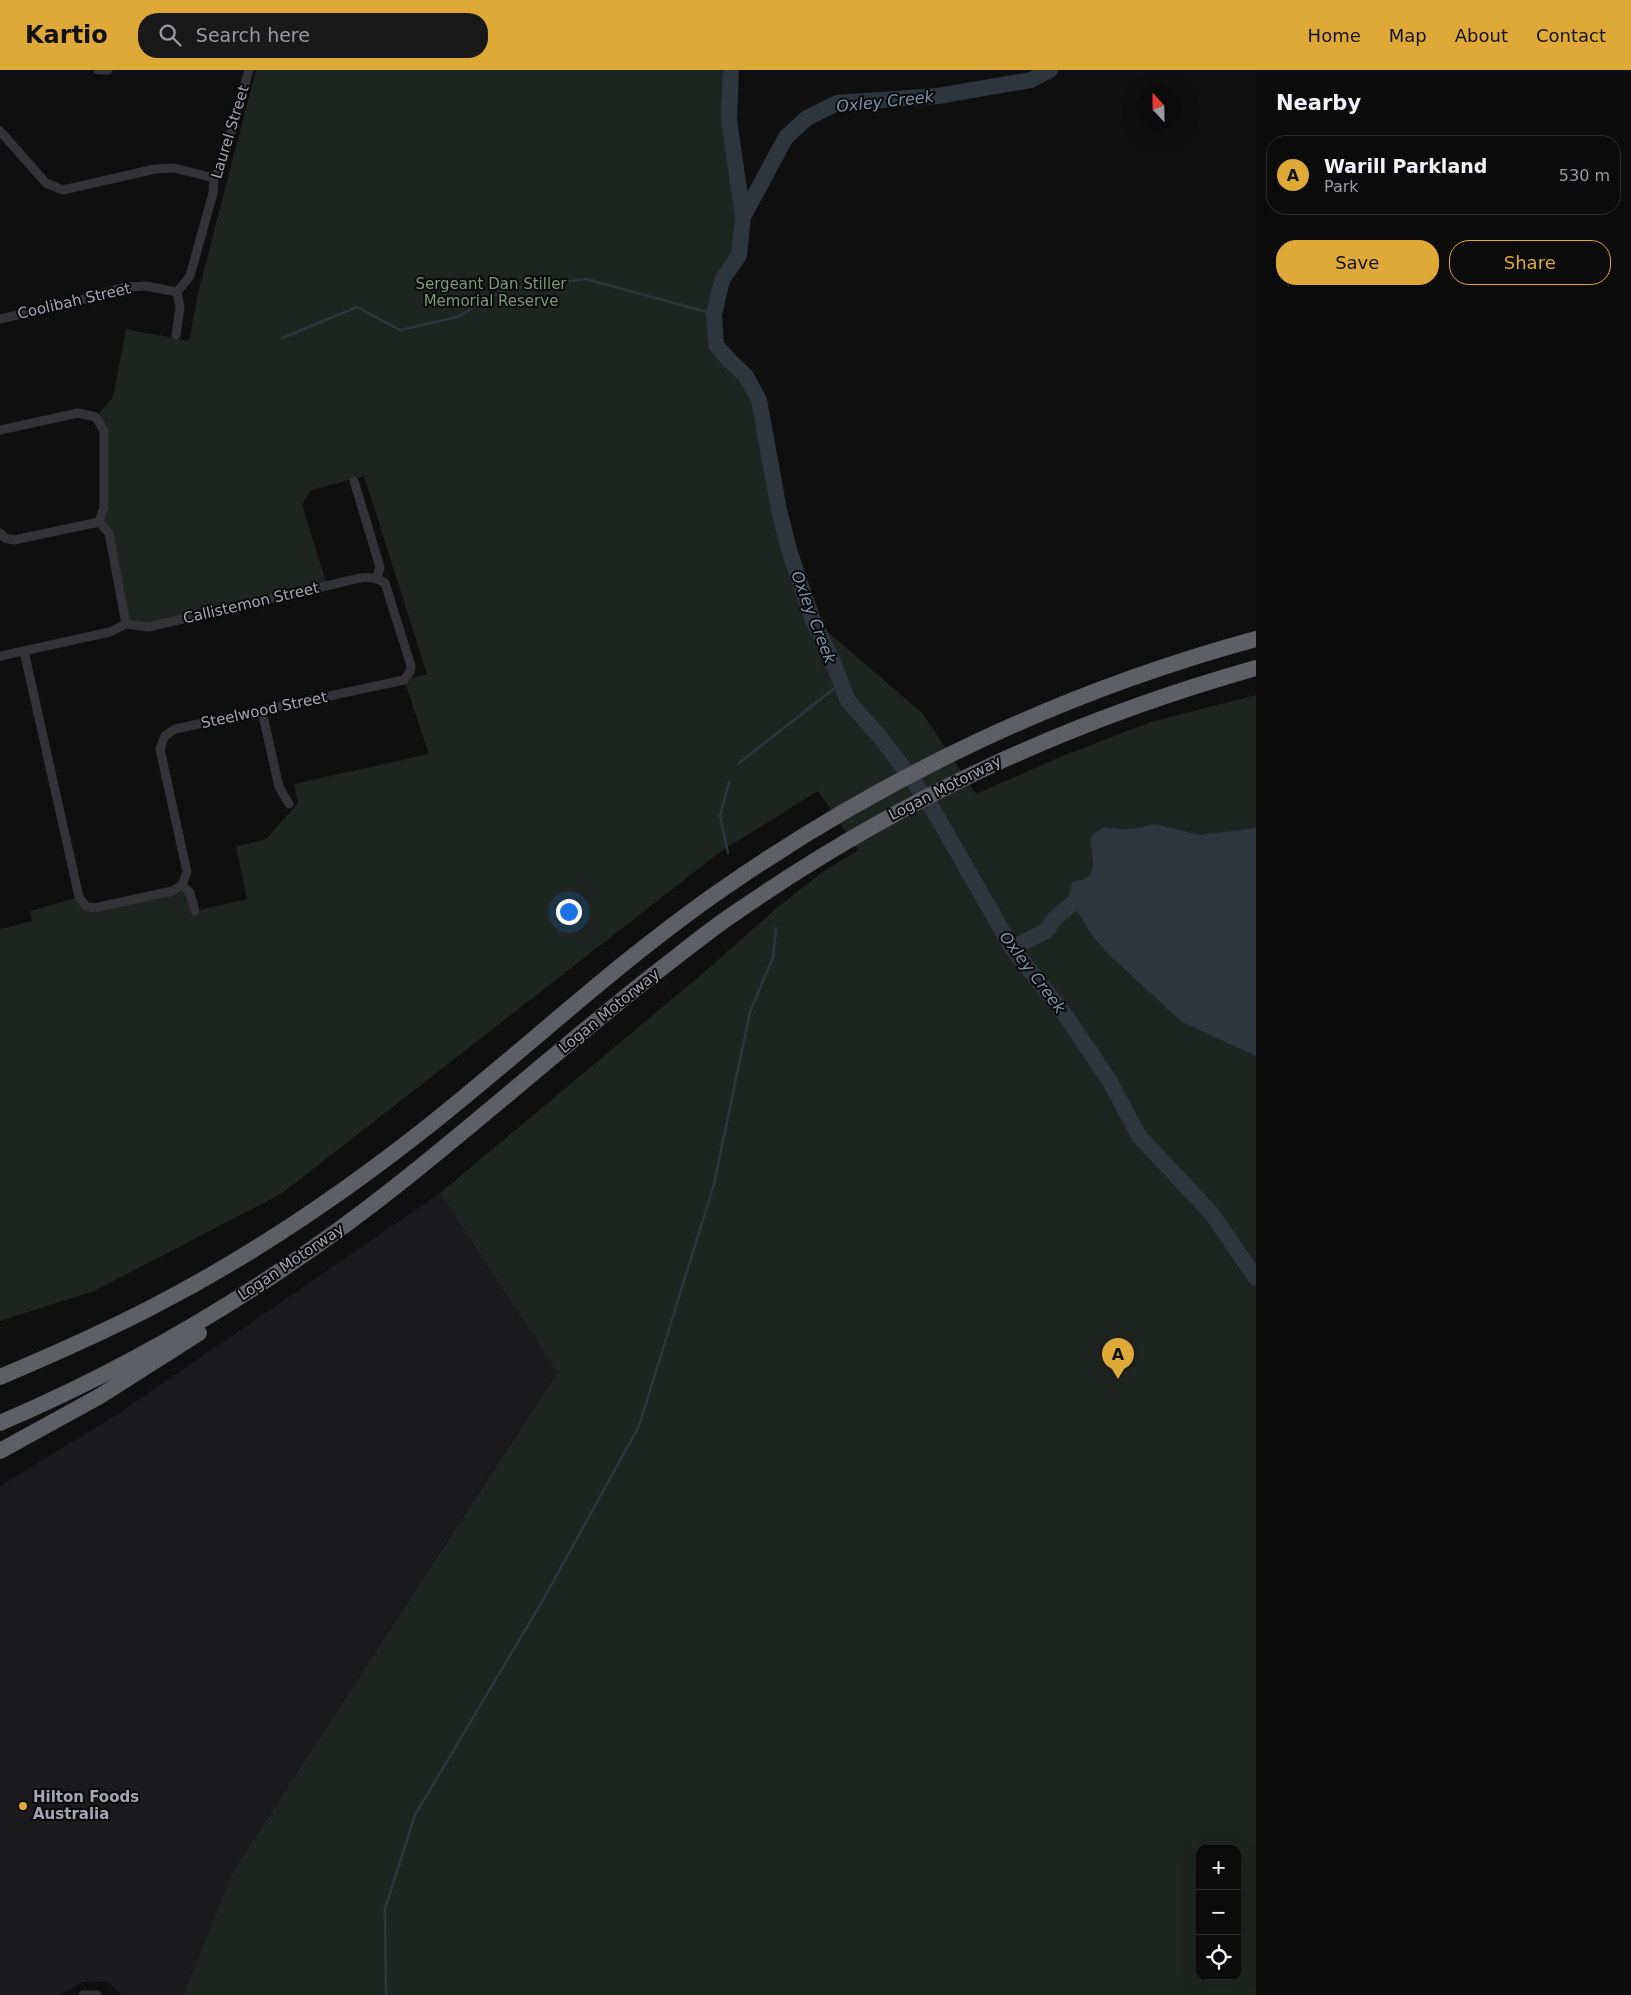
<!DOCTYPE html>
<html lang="en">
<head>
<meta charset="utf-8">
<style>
	:root { --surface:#0b0b0c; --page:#19191a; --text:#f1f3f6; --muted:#9a9b9d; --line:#2b2b2d; --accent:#dfa938 }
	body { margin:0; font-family:"DejaVu Sans",sans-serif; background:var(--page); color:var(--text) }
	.controls { position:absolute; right:15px; bottom:15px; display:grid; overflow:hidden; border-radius:10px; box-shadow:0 5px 20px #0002 }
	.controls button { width:45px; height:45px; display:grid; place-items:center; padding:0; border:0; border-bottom:1px solid var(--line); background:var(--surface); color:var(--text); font:25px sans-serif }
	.compass { position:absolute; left:1136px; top:15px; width:45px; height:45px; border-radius:50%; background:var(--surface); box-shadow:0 5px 20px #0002; rotate:338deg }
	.you { position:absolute; left:568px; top:841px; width:18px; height:18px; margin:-12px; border:4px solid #fff; border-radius:50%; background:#1a73e8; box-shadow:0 0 0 8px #1a73e833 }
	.badge { display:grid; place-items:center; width:32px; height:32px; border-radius:50%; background:var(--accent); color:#111; font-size:16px; font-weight:700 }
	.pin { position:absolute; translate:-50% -41px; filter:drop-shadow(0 1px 2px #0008) }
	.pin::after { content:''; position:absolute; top:26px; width:18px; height:15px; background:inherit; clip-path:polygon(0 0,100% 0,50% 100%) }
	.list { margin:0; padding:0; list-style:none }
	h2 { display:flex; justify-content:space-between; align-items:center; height:65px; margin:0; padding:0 20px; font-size:21px }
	h2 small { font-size:16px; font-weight:400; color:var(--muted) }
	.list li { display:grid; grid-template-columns:32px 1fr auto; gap:15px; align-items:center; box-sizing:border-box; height:80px; margin:0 10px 10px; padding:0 10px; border:1px solid var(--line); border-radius:20px }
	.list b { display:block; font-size:19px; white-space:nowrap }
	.list p { margin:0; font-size:16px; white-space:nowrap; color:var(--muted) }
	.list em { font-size:16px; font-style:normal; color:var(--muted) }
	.actions { display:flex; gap:10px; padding:15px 20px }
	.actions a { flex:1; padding:11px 0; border:1px solid var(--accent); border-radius:20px; text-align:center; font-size:18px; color:var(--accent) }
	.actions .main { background:var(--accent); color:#111 }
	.icon { flex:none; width:28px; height:28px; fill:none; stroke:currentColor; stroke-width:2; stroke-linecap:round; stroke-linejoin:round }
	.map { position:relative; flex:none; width:1256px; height:1925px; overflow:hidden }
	header { display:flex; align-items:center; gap:30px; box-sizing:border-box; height:70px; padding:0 25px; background:var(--accent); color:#111 }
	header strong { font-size:24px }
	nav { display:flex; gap:28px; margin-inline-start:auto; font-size:18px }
	.search { width:350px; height:45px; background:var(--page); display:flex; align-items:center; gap:12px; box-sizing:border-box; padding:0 18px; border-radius:20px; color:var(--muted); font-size:19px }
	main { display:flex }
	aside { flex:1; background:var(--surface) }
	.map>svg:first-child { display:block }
	.built { fill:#1b1b1d }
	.green { fill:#1e241f; fill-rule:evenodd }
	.water { fill:#2e353c }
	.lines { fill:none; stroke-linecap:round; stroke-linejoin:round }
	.stream { stroke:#2e353c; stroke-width:2.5 }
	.river { stroke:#2e353c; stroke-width:16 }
	.minor { stroke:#333337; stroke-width:9 }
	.motorway { stroke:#5d5f65; stroke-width:16 }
	.poi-dot { fill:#dfa938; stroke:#0a0a0b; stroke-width:2 }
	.labels { text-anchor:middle; stroke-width:4; stroke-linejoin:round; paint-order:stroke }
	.street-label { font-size:15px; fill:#a2a6b0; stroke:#0a0a0b }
	.park-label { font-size:15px; fill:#7a9a7c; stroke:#0a0a0b }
	.poi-label { font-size:15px; font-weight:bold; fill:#a2a6b0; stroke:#0a0a0b; text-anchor:start }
	.water-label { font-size:16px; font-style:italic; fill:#7b93a9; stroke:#0a0a0b }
</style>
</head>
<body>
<header>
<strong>Kartio</strong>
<div class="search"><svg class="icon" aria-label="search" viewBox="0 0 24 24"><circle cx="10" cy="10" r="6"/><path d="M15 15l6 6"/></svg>Search here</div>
<nav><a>Home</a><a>Map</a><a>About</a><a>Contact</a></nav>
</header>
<main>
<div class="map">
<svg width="1256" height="1925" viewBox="0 0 1256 1925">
	<rect width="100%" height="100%" fill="#0f0f10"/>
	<path class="built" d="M440,1123l117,178 -324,500 -50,124h-61l-15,-14 -24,1 -23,13h-60v-509l118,-72z"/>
	<path class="green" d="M256,0h475l-2,50 14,97 -4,38 -17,25 -8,34 2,30 14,17 16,15 13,24 20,110 11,43 22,65 111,96 53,80 89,-39 86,-33 105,-27v1300h-1073l50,-124 324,-499 -117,-179 262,-219 76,-67 43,-34 37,-23 -40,-59 -98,61 -439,342 -187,97 -94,30v-392l32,-8 -2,-10 49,-14 7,9 96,-21 13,26 52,-12 -11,-52 30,-8 32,-36 -4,-19 135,-30 -25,-74 23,-6 -63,-198 -53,14 -9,15 25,80 -179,42 -22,-3 -17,-91 -10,-11 5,-91 -8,-14 17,-20 13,-68 63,12 9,-48zM1200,1779h37v127h-37z"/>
	<path class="water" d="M1155,754l45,11 56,-7v228l-74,-34 -74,-68 -13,-15 -23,-35 -3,-9 3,-13c5,-3 8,-1 12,-3 15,-6 7,-29 6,-41 16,-16 15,-9 33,-9 10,1 22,-3 32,-5z"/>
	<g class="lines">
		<g class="stream">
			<path d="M282,268l75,-31 43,23 57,-13 49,-28 80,-10 128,35"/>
			<path d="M738,694l103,-81"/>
			<path d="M728,783l-8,-37 9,-34"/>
			<path d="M386,1925l-1,-86 30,-94 128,-215 96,-174 75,-242 36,-172 23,-55 3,-29"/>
		</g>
		<g class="river">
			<path d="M731,0l-2,50 14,97"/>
			<path d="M1050,0l-19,10 -93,16 -101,7 -30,15 -21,19 -43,80 -4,38 -17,25 -8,34 2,31 14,16 16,15 13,24 20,110 11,43 22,65 18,37 18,46 33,37 33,44 21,31 77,135 51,64 46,68 30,56 73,78 44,64"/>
			<path d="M1012,878l34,-17 10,-14 16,-13"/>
		</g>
		<g class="minor">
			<path d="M98,0h10"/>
			<path d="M0,61l46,52 17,7 92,-21 19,-1 40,10"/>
			<path d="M0,249l89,-21 35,-11 22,-1 31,6"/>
			<path d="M176,265l4,-28 -3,-15 13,-16 23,-83 1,-15 7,-12 28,-96"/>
			<path d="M0,360l78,-17 18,4 8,14v76l-5,15 10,11 17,91"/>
			<path d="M354,411l26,86 -3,11"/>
			<path d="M0,463l5,5 9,2 85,-18"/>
			<path d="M24,581l55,246 7,9 8,2 78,-17 10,-6 5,-13 -27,-123 5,-13 10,-7 229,-49 6,-8 1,-6 -26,-83c-15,-10 -29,-4 -46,0l-191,44 -22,-3"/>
			<path d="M0,586l110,-24 16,-8"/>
			<path d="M262,641l17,76 10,17"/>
			<path d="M182,815l8,8 5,18"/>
			<path d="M83,1925h14"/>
		</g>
		<g class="motorway">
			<path d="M0,1307c52,-22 104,-45 154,-71 99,-51 190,-113 277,-182 98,-78 190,-165 293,-236 163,-113 341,-197 532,-249"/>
			<path d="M0,1353c143,-61 278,-143 400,-240 87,-69 170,-143 258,-212 25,-19 50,-40 77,-58 163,-113 330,-191 521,-245"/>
			<path d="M0,1381l100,-55 99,-63"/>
		</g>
	</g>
	<circle class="poi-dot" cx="23" cy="1736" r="5"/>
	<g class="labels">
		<g class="street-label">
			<text transform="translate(230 62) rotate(-73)" y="5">Laurel Street</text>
			<text transform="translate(74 231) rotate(-13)" y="5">Coolibah Street</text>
			<text transform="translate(251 533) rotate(-13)" y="5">Callistemon Street</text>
			<text transform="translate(264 640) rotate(-12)" y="5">Steelwood Street</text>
			<text transform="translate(945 718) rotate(-27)" y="5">Logan Motorway</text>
			<text transform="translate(609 941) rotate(-39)" y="5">Logan Motorway</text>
			<text transform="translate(291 1192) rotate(-34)" y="5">Logan Motorway</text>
		</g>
		<g class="park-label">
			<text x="491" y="219">Sergeant Dan Stiller<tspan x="491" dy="17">Memorial Reserve</tspan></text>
		</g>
		<g class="poi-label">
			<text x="33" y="1732">Hilton Foods<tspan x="33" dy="17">Australia</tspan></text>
		</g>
		<g class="water-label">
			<text transform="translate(885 31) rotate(-6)" y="6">Oxley Creek</text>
			<text transform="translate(814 547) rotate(69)" y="6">Oxley Creek</text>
			<text transform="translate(1033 902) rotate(53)" y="6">Oxley Creek</text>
		</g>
	</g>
</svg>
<div class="controls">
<button>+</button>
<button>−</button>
<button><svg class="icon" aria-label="locate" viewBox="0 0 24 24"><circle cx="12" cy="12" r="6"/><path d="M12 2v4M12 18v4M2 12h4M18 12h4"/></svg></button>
</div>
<svg class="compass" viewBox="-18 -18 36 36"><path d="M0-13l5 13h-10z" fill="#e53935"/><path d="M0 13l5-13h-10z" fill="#9a9b9d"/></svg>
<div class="you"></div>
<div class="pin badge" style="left:1118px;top:1309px">A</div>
</div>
<aside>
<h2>Nearby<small></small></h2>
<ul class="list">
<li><span class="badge">A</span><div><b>Warill Parkland</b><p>Park</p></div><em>530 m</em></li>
</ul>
<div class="actions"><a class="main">Save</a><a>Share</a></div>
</aside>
</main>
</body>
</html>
